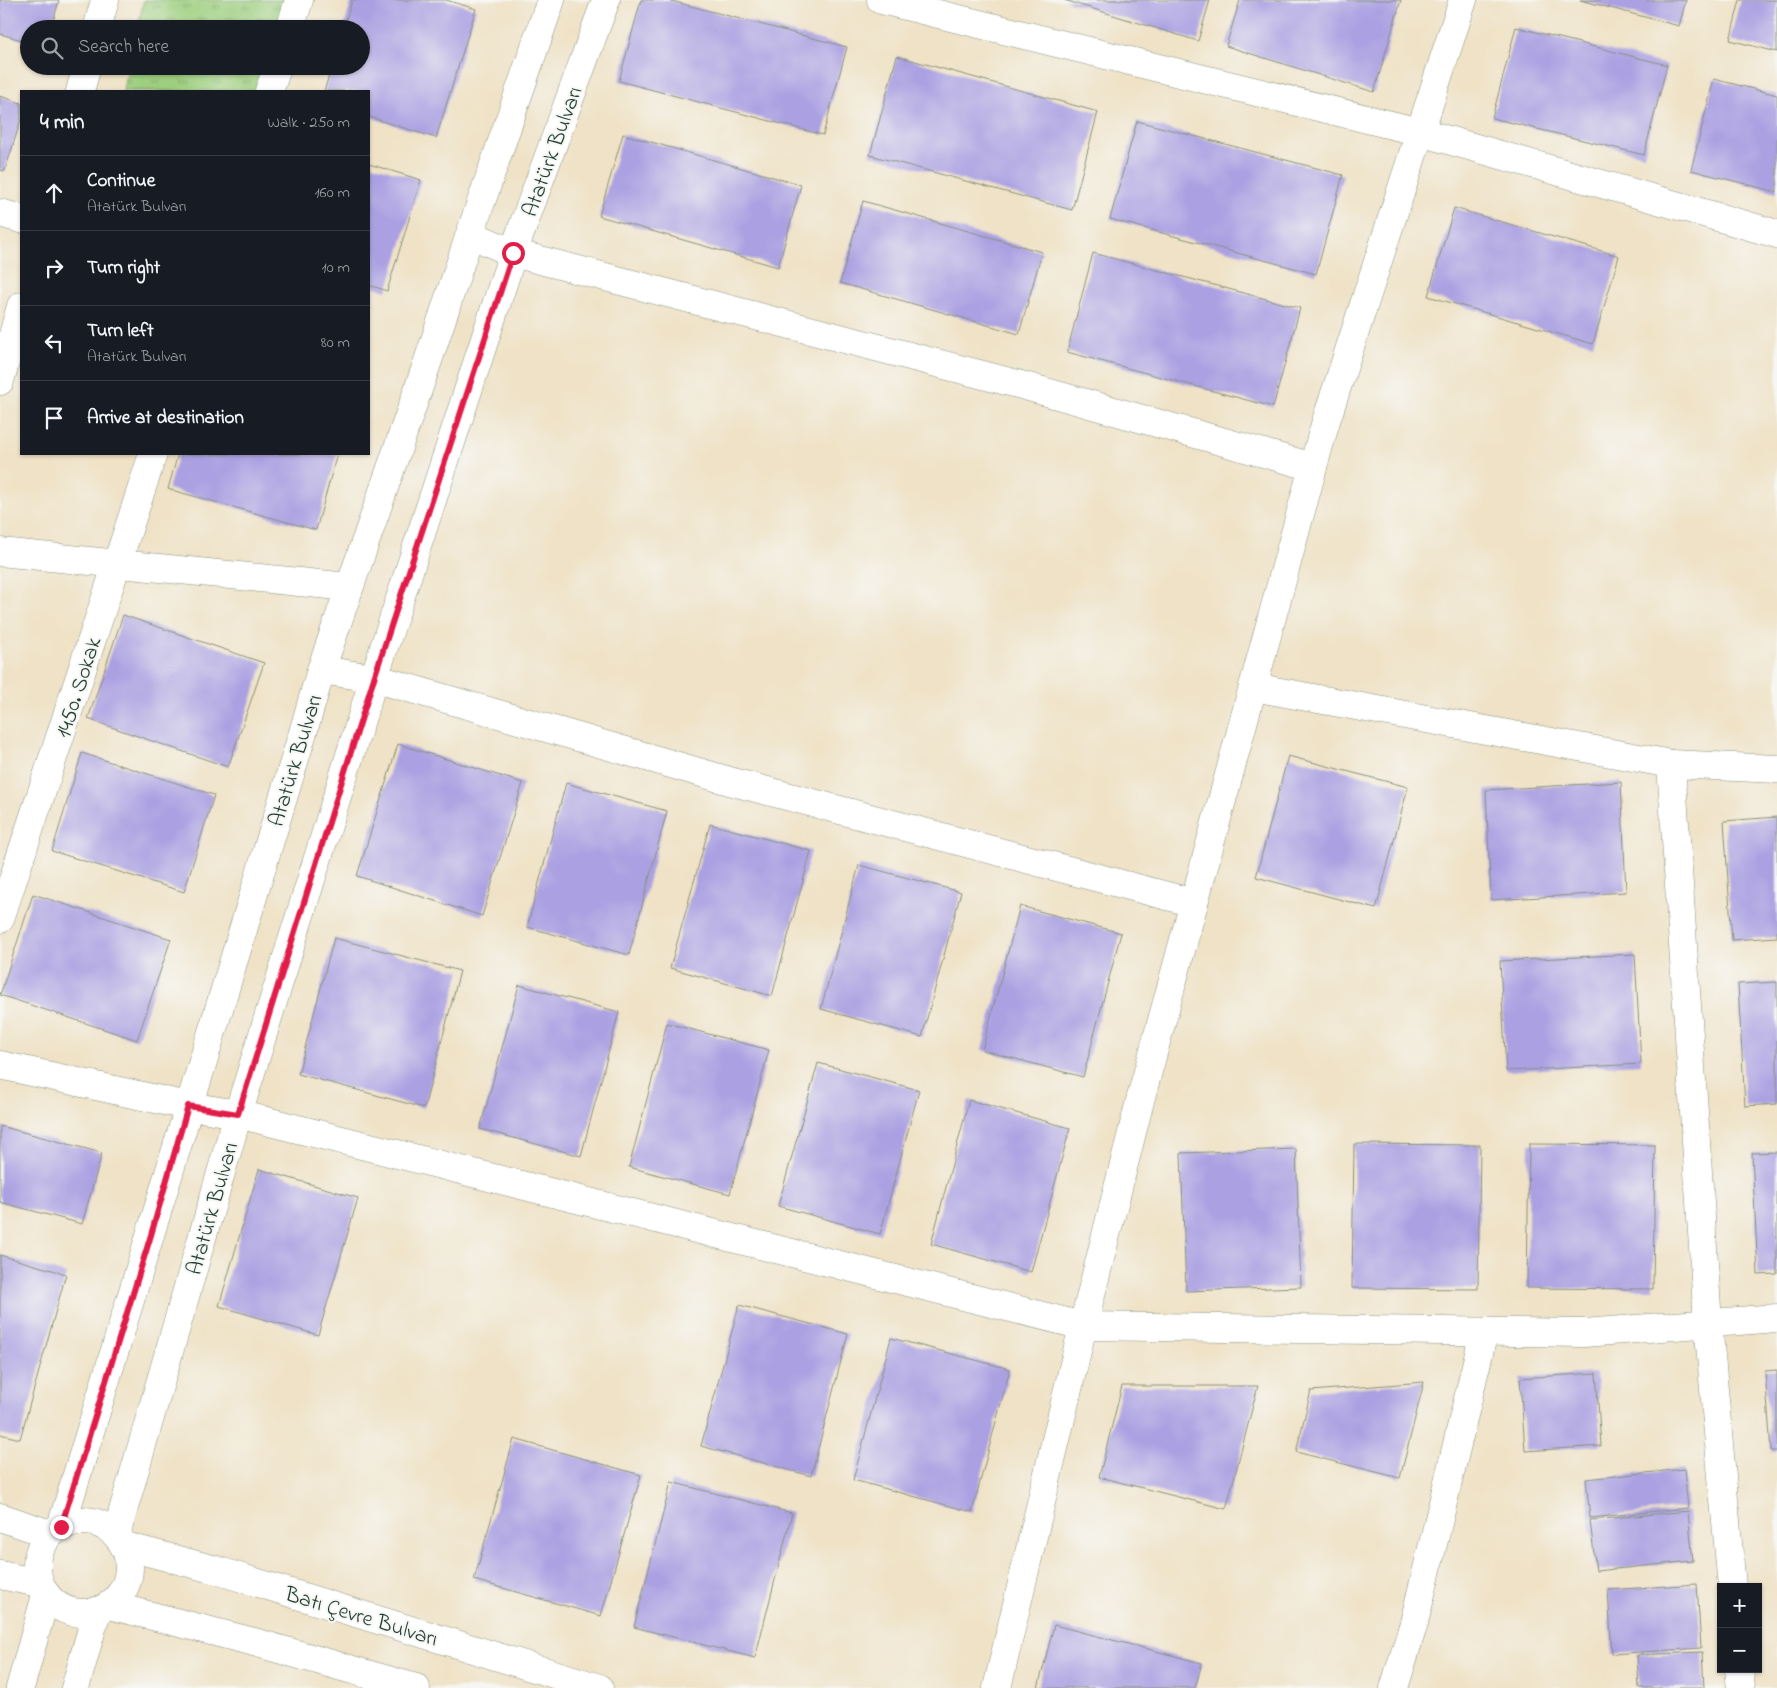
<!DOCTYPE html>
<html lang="en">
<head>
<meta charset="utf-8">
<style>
	:root { --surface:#171b24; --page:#242831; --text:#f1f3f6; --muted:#9ea1a6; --line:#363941 }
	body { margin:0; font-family:"Indie Flower",sans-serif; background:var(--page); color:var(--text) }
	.controls { position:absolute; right:15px; bottom:15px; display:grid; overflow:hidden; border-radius:0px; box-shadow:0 1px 4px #0004 }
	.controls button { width:45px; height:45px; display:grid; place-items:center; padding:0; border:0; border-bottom:1px solid var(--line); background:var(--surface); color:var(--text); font:25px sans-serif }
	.stop { position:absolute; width:15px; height:15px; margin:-11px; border:4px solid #e11d48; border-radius:50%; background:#fff }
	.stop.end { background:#e11d48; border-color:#fff; box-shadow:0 1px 5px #0008 }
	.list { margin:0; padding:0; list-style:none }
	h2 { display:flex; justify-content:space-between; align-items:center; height:65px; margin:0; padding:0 20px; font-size:21px }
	h2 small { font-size:16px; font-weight:400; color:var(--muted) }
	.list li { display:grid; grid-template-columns:32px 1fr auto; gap:15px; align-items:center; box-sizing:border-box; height:75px; padding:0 20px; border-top:1px solid var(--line) }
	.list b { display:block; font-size:19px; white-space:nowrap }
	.list p { margin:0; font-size:16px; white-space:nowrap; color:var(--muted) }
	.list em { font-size:16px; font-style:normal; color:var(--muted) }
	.icon { flex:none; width:28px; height:28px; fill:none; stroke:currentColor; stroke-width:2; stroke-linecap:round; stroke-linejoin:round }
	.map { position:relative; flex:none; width:1777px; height:1688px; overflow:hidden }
	.search { position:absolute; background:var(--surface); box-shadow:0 1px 4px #0004; left:20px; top:20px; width:350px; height:55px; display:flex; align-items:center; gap:12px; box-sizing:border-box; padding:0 18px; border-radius:28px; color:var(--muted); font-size:19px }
	.panel { position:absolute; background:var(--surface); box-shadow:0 1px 4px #0004; left:20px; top:90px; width:350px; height:365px; border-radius:0px }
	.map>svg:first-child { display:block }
	.grass { fill:url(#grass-tufts); stroke:#5e865a }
	.building { fill:#aba1e2 }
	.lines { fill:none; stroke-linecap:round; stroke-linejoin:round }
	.minor-casing { stroke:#87907d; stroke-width:29 }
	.secondary-casing { stroke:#87907d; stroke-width:29 }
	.minor { stroke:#fff; stroke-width:28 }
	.secondary { stroke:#fff; stroke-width:28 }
	.route { stroke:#e11d48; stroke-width:6 }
	.labels { text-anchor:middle; stroke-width:4; stroke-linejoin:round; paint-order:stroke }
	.street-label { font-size:22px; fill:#1f3d34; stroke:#f6f6f2 }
</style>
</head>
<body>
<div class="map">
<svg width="1777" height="1688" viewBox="0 0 1777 1688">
	<defs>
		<pattern id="grass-tufts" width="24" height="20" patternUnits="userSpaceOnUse" patternTransform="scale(1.25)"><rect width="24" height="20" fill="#9ecf7f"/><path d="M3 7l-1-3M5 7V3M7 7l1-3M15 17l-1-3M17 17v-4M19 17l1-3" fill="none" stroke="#80a969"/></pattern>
	</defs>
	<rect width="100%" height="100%" fill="#f6f6f2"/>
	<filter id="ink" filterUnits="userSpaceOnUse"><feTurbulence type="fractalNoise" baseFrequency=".02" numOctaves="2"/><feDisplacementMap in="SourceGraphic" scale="10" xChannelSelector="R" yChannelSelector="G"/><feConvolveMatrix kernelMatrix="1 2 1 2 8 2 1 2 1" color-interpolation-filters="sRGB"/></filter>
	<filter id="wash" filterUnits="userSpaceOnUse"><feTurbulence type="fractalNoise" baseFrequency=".0096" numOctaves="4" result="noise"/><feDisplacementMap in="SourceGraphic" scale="20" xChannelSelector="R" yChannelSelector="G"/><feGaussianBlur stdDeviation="1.12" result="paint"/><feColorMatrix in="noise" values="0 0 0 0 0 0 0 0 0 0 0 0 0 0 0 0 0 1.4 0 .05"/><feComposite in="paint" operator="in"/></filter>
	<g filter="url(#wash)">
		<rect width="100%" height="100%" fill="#efe2c6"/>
		<g class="grass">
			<path d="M144,0h144l-9,29h-142z"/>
			<path d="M129,66h138l-8,25h-136z"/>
		</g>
		<g id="blocks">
			<g class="building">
				<path d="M0,0h59l-8,29h-22v13l-29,-8z"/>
				<path d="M352,0h94l30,9 -40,129 -67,-21v-26h-45l8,-25h29v-37h-18z"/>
				<path d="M641,0h27l179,47 -24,88 -204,-54z"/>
				<path d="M1064,0h146l-12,41z"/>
				<path d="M1240,0h161l-27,92 -148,-46z"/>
				<path d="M1580,0h106l-7,26z"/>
				<path d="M1740,0h37v52l-47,-12z"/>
				<path d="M1516,27l151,38 -23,90 -152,-37z"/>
				<path d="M897,56l201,56 -26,98 -202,-55z"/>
				<path d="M1714,79l63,16v97l-86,-22z"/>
				<path d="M0,96l21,7v16l-16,52 -5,-1z"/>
				<path d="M1137,121l206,54 -27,99 -206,-55z"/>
				<path d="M623,134l178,51 -23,82 -179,-51z"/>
				<path d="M369,164l52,16 -34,111 -18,-6z"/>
				<path d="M863,201l179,51 -23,82 -179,-51z"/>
				<path d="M1454,208l165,48 -26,88 -165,-48z"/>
				<path d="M1093,253l207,55 -27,99 -206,-55z"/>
				<path d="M178,454h159l-21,76 -148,-41z"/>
				<path d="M123,615l141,48 -36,104 -140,-48z"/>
				<path d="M398,744l125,39 -41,133 -125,-40z"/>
				<path d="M82,753l132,42 -30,97 -132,-41z"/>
				<path d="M1288,756l120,31 -32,122 -120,-32z"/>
				<path d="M1621,782l5,110 -135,8 -5,-110z"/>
				<path d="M566,783l101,28 -38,144 -102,-28z"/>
				<path d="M1777,817v120l-45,3 -8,-119z"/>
				<path d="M710,824l101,27 -39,145 -102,-28z"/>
				<path d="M859,865l102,27 -39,145 -101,-28z"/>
				<path d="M33,894l138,45 -34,101 -137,-45z"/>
				<path d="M1020,906l101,27 -38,144 -101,-27z"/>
				<path d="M334,938l126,33 -36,137 -126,-34z"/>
				<path d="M1635,954l6,110 -135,7 -6,-110z"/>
				<path d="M1777,982v122l-32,2 -7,-122z"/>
				<path d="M519,985l100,27 -38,144 -101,-27z"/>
				<path d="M667,1023l102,27 -39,144 -101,-27z"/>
				<path d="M818,1063l101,27 -39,144 -102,-28z"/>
				<path d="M969,1100l101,28 -39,144 -100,-28z"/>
				<path d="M0,1126l102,27 -20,71 -82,-22z"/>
				<path d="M1354,1144l126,1 -2,144 -126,-1z"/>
				<path d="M1529,1144l126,1 -2,144 -126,-1z"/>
				<path d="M1296,1149l5,138 -115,4 -5,-138z"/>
				<path d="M1777,1152v122l-19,1 -6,-122z"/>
				<path d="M259,1169l99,29 -40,137 -99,-29z"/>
				<path d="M0,1255l66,19 -46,165 -20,-5z"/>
				<path d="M739,1305l109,29 -37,142 -110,-30z"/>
				<path d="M891,1338l119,31 -38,143 -119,-32z"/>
				<path d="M1777,1370v81h-6l-6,-80z"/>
				<path d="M1596,1373l5,73 -76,5 -5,-73z"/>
				<path d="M1424,1382l-24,96 -104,-26 15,-61z"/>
				<path d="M1122,1386h136l-32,123 -127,-32z"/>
				<path d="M514,1439l127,36 -40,141 -127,-36z"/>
				<path d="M1684,1469l4,39 -98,10 -4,-39z"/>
				<path d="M671,1482l121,31 -37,145 -121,-31z"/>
				<path d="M1688,1511l5,50 -97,10 -6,-51z"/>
				<path d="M1697,1584l4,64 -89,6 -4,-64z"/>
				<path d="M1054,1625l148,38 -7,25h-157z"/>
				<path d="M1702,1652l2,36h-65l-2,-33z"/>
			</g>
		</g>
	</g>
	<g filter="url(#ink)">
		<use href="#blocks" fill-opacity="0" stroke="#87907d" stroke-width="1"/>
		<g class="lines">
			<defs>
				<g id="minor">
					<path d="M881,0l539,132 357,102"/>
					<path d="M97,29l8,-29"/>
					<path d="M290,29l9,-29"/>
					<path d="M80,91l7,-25"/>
					<path d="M269,91l9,-25"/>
					<path d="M0,213l21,6"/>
					<path d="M470,234l43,19 512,133 288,81"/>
					<path d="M0,381l21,-75"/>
					<path d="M0,552l349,35"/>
					<path d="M321,670l53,8 359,104 461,121"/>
					<path d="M1253,687l418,77 106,5"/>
					<path d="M1671,764l37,559 24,264"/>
					<path d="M0,919l153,-465"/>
					<path d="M0,1065l188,41 50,8 845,212 501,7 193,-15"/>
					<path d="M1739,1669l2,19"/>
					<path d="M997,1688l86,-362 58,-229 172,-630 13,-46 137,-421"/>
					<path d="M1394,1688l20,-65 70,-291"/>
				</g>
				<g id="secondary">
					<path d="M0,1517l50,17"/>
					<circle cx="83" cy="1567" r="46"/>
					<path d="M61,1527c82,-266 162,-532 243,-798l17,-59 107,-309 42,-127 81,-234"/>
					<path d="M116,1535l122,-421 136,-436 139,-425 93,-253"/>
					<path d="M125,1546l91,24 383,118"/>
					<path d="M0,1575l39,8"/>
					<path d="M109,1605l145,37 162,46"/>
					<path d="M20,1688l26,-93"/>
					<path d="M75,1688l22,-77"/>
				</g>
			</defs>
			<use href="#minor" class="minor-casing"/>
			<use href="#secondary" class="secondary-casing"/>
			<use href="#minor" class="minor"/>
			<use href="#secondary" class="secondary"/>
		</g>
	</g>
	<g class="lines" filter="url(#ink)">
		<path class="route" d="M61,1527l90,-292 37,-129 50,8 136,-436 139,-425"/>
	</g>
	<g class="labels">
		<g class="street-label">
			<text transform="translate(551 151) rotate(-70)" y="8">Atatürk Bulvarı</text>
			<text transform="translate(77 687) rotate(-72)" y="8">1450. Sokak</text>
			<text transform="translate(294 760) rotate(-73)" y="8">Atatürk Bulvarı</text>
			<text transform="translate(211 1208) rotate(-74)" y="8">Atatürk Bulvarı</text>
			<text transform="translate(362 1615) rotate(17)" y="8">Batı Çevre Bulvarı</text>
		</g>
	</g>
</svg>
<div class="controls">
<button>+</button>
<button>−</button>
</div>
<div class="stop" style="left:513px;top:253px"></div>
<div class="stop end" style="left:61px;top:1527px"></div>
<div class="search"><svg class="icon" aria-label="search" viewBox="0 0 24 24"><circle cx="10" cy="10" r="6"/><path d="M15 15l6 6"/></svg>Search here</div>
<section class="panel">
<h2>4 min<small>Walk · 250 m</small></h2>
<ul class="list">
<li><svg class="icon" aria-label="ahead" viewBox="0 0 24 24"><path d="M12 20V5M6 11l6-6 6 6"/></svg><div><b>Continue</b><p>Atatürk Bulvarı</p></div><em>160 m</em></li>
<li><svg class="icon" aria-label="right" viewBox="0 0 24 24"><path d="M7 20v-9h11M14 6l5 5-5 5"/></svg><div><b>Turn right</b></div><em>10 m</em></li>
<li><svg class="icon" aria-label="left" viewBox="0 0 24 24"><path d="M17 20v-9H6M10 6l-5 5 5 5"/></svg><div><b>Turn left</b><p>Atatürk Bulvarı</p></div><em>80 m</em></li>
<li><svg class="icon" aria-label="arrive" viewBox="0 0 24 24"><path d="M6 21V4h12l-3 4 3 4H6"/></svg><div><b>Arrive at destination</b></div></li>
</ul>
</section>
</div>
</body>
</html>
